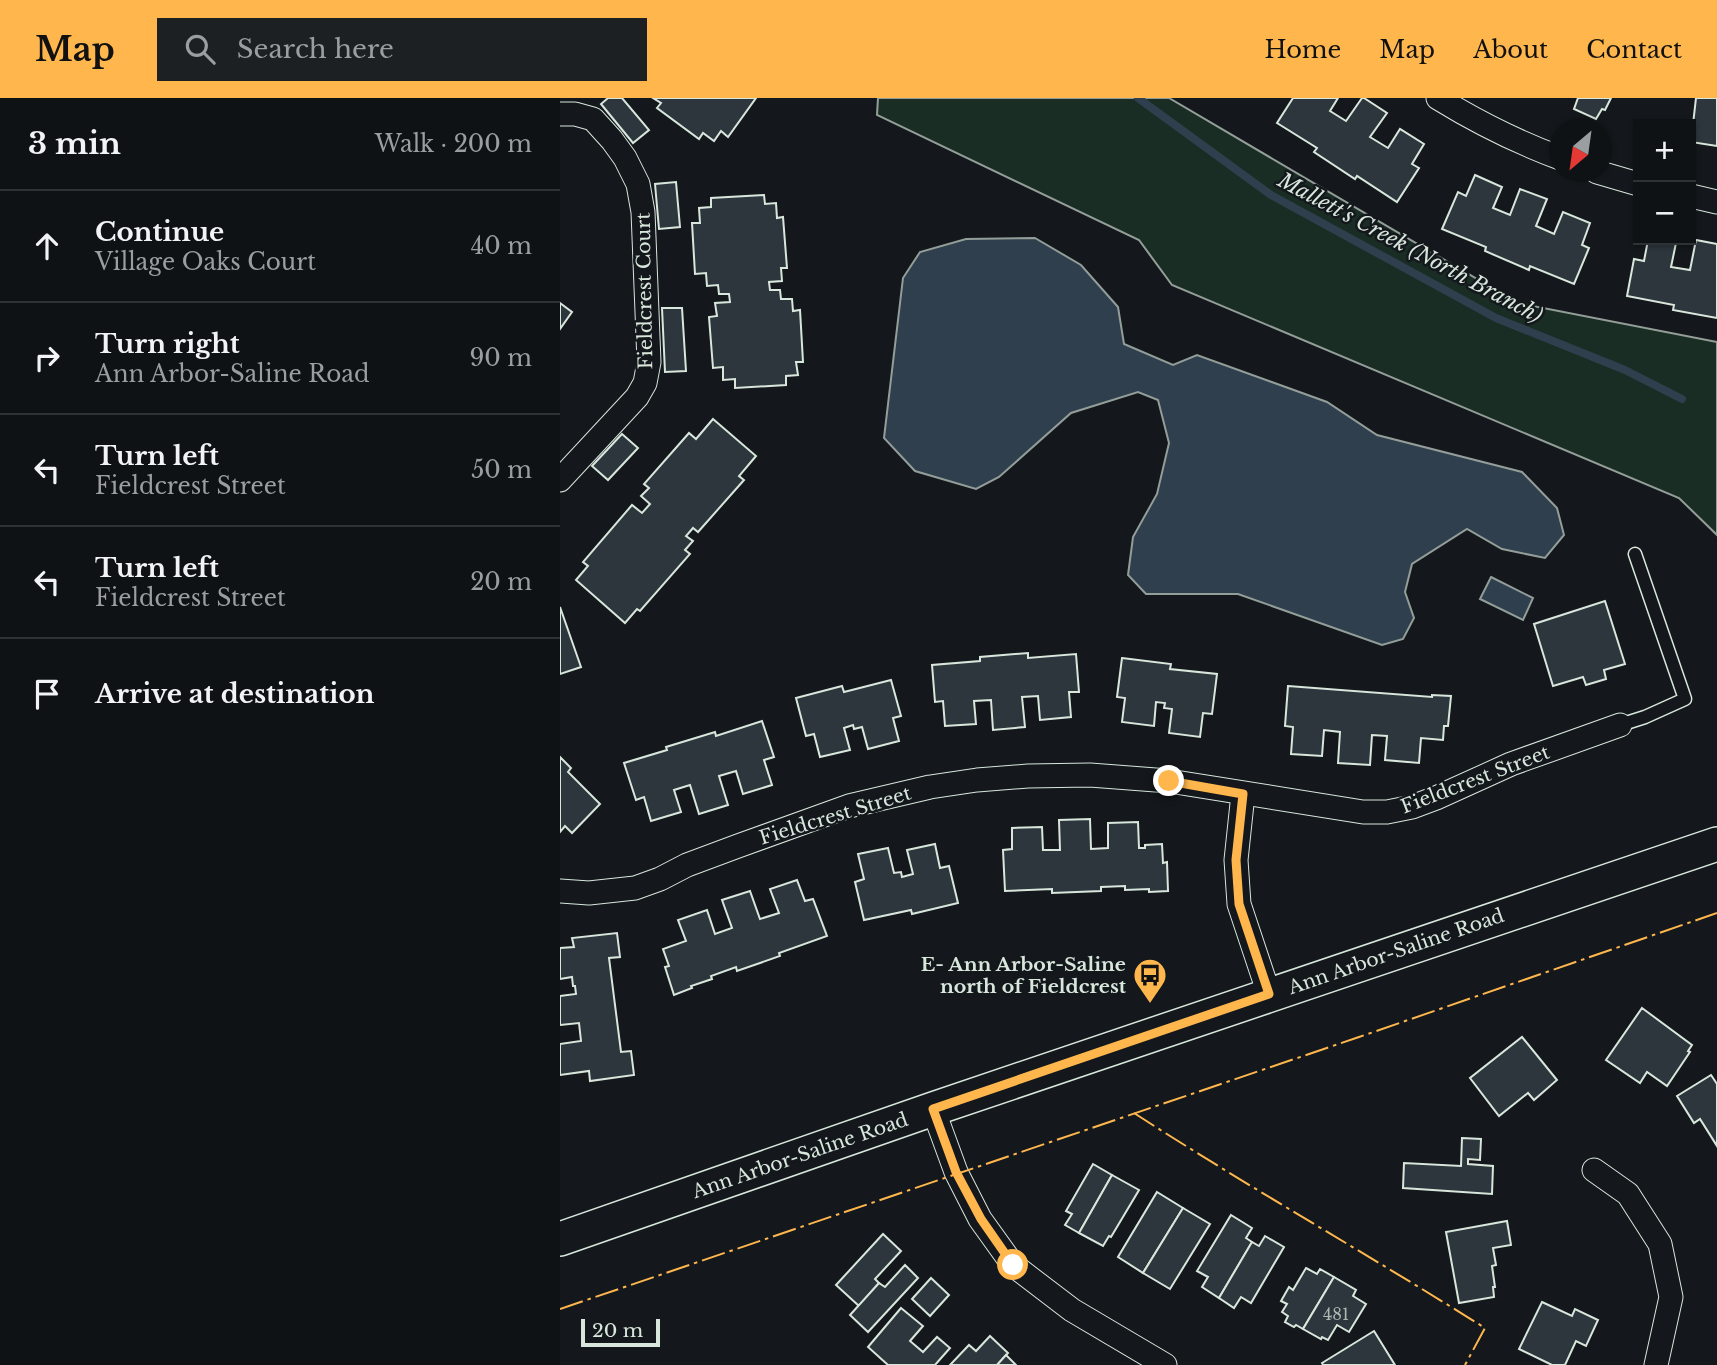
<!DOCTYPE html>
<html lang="en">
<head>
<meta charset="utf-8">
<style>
	:root { --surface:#0f1215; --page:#1d2022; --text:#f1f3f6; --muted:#9b9ea0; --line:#2f3234; --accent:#ffb74d }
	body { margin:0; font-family:"Libre Baskerville",serif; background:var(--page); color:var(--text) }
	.controls { position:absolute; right:21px; top:21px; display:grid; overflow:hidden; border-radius:0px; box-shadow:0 2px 5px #0004 }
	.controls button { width:63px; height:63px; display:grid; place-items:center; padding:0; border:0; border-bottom:2px solid var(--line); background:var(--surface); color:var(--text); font:35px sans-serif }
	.compass { position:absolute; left:989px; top:21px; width:63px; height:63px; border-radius:50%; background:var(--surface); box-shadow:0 2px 5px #0004; rotate:209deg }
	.scale { position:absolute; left:21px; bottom:18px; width:79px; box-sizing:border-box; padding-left:7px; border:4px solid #d8e6dc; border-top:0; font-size:19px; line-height:24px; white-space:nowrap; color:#d8e6dc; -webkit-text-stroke:5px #14181c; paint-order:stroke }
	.stop { position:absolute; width:21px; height:21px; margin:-16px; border:5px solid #ffb74d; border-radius:50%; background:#fff }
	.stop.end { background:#ffb74d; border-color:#fff; box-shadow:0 2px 7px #0008 }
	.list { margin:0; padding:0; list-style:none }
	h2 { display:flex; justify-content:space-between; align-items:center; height:91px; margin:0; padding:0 28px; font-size:30px }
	h2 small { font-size:23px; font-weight:400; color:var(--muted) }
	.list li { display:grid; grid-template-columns:46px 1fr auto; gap:21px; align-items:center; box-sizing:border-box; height:112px; padding:0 28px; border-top:2px solid var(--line) }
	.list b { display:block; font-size:26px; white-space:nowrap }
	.list p { margin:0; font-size:23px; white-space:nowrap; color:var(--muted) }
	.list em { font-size:23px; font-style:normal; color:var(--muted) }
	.icon { flex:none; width:38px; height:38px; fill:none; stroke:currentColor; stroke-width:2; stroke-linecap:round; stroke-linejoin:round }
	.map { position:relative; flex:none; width:1157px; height:1267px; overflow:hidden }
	header { display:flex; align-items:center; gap:42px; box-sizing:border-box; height:98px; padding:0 35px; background:var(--accent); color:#111 }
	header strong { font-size:33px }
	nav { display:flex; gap:38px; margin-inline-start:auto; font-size:24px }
	.search { width:490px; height:63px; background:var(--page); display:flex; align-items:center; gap:18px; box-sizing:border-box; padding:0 24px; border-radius:0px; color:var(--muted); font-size:26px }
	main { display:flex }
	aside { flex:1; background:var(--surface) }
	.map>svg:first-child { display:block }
	.green { fill:#1a2d24; stroke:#939e99; stroke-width:2 }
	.water { fill:#2f3f4d; stroke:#939e99; stroke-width:2 }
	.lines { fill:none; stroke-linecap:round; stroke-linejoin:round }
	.stream { stroke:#2f3f4d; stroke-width:8 }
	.building { fill:#2c363c; stroke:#d8e6dc; stroke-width:2 }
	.service-casing { stroke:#d8e6dc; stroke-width:15 }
	.minor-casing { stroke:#d8e6dc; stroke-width:25 }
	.secondary-casing { stroke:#d8e6dc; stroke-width:36 }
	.service { stroke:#14181c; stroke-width:12 }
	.minor { stroke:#14181c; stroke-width:23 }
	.secondary { stroke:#14181c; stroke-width:33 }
	.power { stroke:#ffb74d; stroke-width:2; stroke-dasharray:24 5 3.5 5; stroke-linecap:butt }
	.route { stroke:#ffb74d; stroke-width:9 }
	.labels { text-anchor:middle; stroke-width:5; stroke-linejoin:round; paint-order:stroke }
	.number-label { font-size:16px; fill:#adbab4 }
	.street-label { font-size:19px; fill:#d8e6dc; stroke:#14181c }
	.poi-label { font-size:19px; font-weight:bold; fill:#d8e6dc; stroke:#14181c; text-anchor:end }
	.water-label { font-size:21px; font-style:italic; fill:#d8e6dc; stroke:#14181c }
</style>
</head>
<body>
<header>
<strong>Map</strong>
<div class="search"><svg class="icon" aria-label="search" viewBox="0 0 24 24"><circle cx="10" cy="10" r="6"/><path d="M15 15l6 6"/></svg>Search here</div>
<nav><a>Home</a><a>Map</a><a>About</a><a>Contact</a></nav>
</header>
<main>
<aside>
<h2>3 min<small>Walk · 200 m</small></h2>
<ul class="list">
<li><svg class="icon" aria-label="ahead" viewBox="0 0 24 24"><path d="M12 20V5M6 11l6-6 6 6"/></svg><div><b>Continue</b><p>Village Oaks Court</p></div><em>40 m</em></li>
<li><svg class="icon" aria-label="right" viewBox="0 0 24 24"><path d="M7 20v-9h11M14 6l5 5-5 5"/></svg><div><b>Turn right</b><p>Ann Arbor-Saline Road</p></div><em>90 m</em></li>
<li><svg class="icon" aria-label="left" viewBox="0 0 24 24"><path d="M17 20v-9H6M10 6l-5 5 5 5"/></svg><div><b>Turn left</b><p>Fieldcrest Street</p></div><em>50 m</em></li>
<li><svg class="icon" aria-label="left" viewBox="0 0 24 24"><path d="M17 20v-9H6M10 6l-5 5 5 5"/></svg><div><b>Turn left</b><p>Fieldcrest Street</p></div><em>20 m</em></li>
<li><svg class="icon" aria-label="arrive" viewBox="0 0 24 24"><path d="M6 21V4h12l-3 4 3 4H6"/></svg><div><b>Arrive at destination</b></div></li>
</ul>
</aside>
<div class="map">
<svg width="1157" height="1267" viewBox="0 0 1157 1267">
	<rect width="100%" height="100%" fill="#14181c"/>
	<path class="green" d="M318,0h291l349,205 199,39v193l-38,-37 -507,-213 -33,-45 -262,-125z"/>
	<g class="water">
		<path d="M475,140l46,27 37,42 6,37 49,21 24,-10 130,47 50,33 145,37 35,36 7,27 -19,23 -43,-9 -35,-20 -55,35 -7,28 9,26 -11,21 -21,6 -144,-51h-92l-18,-19 5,-38 24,-43 12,-51 -11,-43 -20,-8 -67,21 -72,64 -23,12 -61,-18 -31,-33 19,-160 17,-26 46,-13z"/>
		<path d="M931,479l42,21 -10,22 -43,-21z"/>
	</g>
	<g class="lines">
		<path class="stream" d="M578,0l133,97 225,123 129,52 57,29"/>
	</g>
	<g class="building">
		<path d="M48,0h14l27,32 -16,13 -32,-39z"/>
		<path d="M93,0h103l-28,39 -7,-6 -7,10 -11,-8 -4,6 -42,-31 4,-5z"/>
		<path d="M733,0h45l-8,13 16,10 16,-23h2l23,15 -17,24 18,11 12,-19 24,15 -12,20 7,4 -22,34 -40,-26 -2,3 -41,-27 3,-4 -40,-25z"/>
		<path d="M1018,0h33l-6,12 -3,-1 -6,10 -22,-10z"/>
		<path d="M1136,0h21v48l-26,-4z"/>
		<path d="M915,77l27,12 -9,21 17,7 10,-26 27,10 -11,27 18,8 9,-22 27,11 -8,22 7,3 -15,36 -44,-18 -1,4 -44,-19 1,-4 -44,-18 16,-37 8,4z"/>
		<path d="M116,84l4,45 -21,2 -4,-45z"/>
		<path d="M204,97l1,9 11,-1 1,15 6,-1 4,51h-6l1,13 -13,1 1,8h10l1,9h11l1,12 7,-1 3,52h-7l2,13 -12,1v9l-51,3v-9l-12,1v-13l-10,1 -4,-51 8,-1 -2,-13 15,-1 -1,-8h-10l-1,-9 -11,1 -1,-13 -11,1 -3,-51h8l-1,-15 12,-1v-9z"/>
		<path d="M1088,142h11l17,3 -5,24 19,3 6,-30 21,4v74l-44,-8 1,-5 -47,-9 7,-37 10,2z"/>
		<path d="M0,205l12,9 -12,17z"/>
		<path d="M102,210h20l4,63 -21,1z"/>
		<path d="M153,321l43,37 -17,20 5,4 -46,52 -5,-4 -7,8 7,5 -8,9 5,4 -50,57 -3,-2 -12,14 -49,-43 12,-14 -5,-4 49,-57 10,8 8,-9 -9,-8 8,-8 -5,-4 45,-51 7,6z"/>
		<path d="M62,336l16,14 -30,32 -16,-14z"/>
		<path d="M1045,503l20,63 -21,6 2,9 -20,6 -3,-8 -30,9 -19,-62z"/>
		<path d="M0,509l21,60 -21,7z"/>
		<path d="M468,555v5l48,-4 3,38h-10l2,25 -31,3 -2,-24 -16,1 3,30 -32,3 -2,-30 -17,1 2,23 -31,2 -2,-25 -8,1 -3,-37 48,-4v-4z"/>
		<path d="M562,560l49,6 -1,5 47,5 -5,40 -9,-1 -3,24 -31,-4 3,-24 -8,-1 1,-5 -9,-1 -2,24 -32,-4 3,-24 -8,-1z"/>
		<path d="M331,582l10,36 -8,2 6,23 -31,8 -6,-22 -8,2 -1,-4 -9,3 6,22 -30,7 -6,-23 -8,2 -10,-38 46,-12 2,6z"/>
		<path d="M728,588l144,11v-2l19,1 -3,30h-4l-1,14 -22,-2 -2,25 -34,-3 2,-24 -15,-1 -2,30 -32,-2 2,-31 -16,-2 -2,26 -31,-2 2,-27 -8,-1z"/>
		<path d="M202,623l12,36 -10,3 8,25 -29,9 -7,-23 -17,5 9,29 -29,9 -9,-29 -16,5 7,22 -30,9 -7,-24 -8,3 -12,-37 43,-13 -1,-3 49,-15 1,4z"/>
		<path d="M0,659l11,11 -3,4 32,32 -28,29 -7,-7 -5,6z"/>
		<path d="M530,721l1,30 17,-1v-25l30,-1 1,26h6v-3l17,-1 1,19 4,-1 1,29 -19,1v-3l-24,1v-4l-24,1v4l-49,2v-4l-47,2 -2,-41 9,-1v-21l30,-1 1,23h17l-1,-30z"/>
		<path d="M375,746l5,24 9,-2 9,37 -46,11 -1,-4 -47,10 -9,-38 9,-3 -6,-25 30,-6 6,25 7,-1 1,5 11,-3 -6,-24z"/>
		<path d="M237,782l8,21 8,-2 14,37 -48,17 1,3 -43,15 -1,-4 -25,9 1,3 -21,7 1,2 -18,7 -9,-28 4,-1 -6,-17 23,-8 -8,-21 29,-10 8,24 17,-6 -10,-28 28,-9 10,28 19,-6 -9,-24z"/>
		<path d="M57,835l3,24 -11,1 12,94 10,-1 3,24 -44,6 -1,-10 -29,4v-31l21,-3 -2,-18 -19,2v-29l16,-2 -1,-8h-2l-1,-9 -12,2v-31l14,-1 -2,-9z"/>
		<path d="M1082,910l50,37 -4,6 2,1 -23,34 -20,-14 -7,11 -34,-23z"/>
		<path d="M962,939l35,43 -23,20 -6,-7 -29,23 -29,-38z"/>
		<path d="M1151,977l6,9v62l-17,-27 -6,4 -17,-27z"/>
		<path d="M902,1040l19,1 -1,21 -12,-1v5l25,2 -1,28 -89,-6 1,-25 57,3z"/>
		<path d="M533,1066l19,11 -33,58 -14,-8 7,-11 -6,-3z"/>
		<path d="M552,1077l27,15 -28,47 -2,-1 -6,10 -24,-13z"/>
		<path d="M597,1094l26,16 -40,65 -25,-16z"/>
		<path d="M623,1110l27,16 -40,65 -27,-16z"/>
		<path d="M671,1117l21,13 -6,10 6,4 -33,56 -17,-11 6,-10 -11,-6z"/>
		<path d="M947,1123l4,24 -18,3 3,17 -4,1 3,21h-2l1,10 -35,6 -13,-71z"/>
		<path d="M323,1136l18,17 -26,28 4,4 -20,23 -23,-21z"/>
		<path d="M705,1138l19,11 -33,56 -10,-6 -7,11 -15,-10 33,-56 7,4z"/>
		<path d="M345,1167l13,13 -50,54 -18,-17 29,-32 6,4z"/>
		<path d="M746,1170l11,6 3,-5 14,8 -31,52 -7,-4 -2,2 -9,-5 3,-6 -6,-4 5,-8 -6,-3 8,-14 4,3z"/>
		<path d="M774,1179l22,13 -3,6 13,8 -17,28 -12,-7 -9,15 -6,-3 -1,2 -18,-10z"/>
		<path d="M371,1180l18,17 -19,21 -18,-17z"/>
		<path d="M982,1204l30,14 3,-7 23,11 -12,26 -10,-5 -11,24h-13l-33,-16z"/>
		<path d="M341,1210l22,18 -13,15 13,11 14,-15 13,11 -15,17h-47l-20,-18z"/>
		<path d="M814,1233l21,34h-72l-1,-2z"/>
		<path d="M430,1238l18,17 -11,12h-47l19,-20 7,6z"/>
		<path d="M446,1257l10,10h-19z"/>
	</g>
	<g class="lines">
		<defs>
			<path id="service" d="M1060,627l25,-8 40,-18 -50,-145"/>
			<g id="minor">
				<path d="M878,0c39,24 79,44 122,60"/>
				<path d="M0,16h15l18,5 19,21 13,18 13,26 5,28 6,150 -4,21 -8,14 -77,83"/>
				<path d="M1037,74l41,12"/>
				<path d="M1131,98l26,6"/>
				<path d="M683,696l-7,66 3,44 30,90"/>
				<path d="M0,793l29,2 46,-5 25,-9 27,-14 51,-19 111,-40 81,-19 47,-7 51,-4 62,-1 79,6 194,31h24l25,-5 24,-9 75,-34 109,-39"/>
				<path d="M373,1011l23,63 24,47 33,46 59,45 93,55"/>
				<path d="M1034,1072l34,24 32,50 11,53 -15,68"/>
			</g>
			<path id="secondary" d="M0,1141l373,-130 784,-265"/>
		</defs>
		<use href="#service" class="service-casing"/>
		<use href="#minor" class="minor-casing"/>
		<use href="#secondary" class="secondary-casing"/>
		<use href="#service" class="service"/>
		<use href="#minor" class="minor"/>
		<use href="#secondary" class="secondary"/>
		<g class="power">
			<path d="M574,1015c116,75 235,142 351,215l-20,37"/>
			<path d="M0,1211l799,-272 358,-124"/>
		</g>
	</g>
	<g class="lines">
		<path class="route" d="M453,1167l-32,-46 -25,-47 -23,-63 336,-115 -30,-90 -3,-44 7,-66 -74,-13"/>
	</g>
	<defs>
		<symbol id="bus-pin" viewBox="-11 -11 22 30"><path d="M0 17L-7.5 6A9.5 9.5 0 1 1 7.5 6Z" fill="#ffb74d" stroke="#14181c"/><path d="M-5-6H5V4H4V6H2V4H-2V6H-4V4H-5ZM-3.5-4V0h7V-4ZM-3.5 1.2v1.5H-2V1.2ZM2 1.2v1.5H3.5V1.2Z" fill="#111"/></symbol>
	</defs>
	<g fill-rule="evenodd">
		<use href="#bus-pin" x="571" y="858" width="38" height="52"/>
	</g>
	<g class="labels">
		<g class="number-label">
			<text x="776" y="1222">481</text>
		</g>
		<g class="street-label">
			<text transform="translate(84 193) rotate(-91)" y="7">Fieldcrest Court</text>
			<text transform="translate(915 681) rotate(-21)" y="7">Fieldcrest Street</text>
			<text transform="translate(275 717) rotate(-17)" y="7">Fieldcrest Street</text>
			<text transform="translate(836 853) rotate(-19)" y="7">Ann Arbor-Saline Road</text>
			<text transform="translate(240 1057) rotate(-19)" y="7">Ann Arbor-Saline Road</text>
		</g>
		<g class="poi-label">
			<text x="566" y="873">E- Ann Arbor-Saline<tspan x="566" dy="22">north of Fieldcrest</tspan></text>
		</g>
		<g class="water-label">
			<text transform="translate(850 150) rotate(28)" y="7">Mallett's Creek (North Branch)</text>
		</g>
	</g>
</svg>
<div class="controls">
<button>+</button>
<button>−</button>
</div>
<svg class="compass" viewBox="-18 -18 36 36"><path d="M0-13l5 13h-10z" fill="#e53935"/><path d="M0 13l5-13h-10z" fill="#9b9ea0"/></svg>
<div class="scale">20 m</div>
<div class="stop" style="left:453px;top:1167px"></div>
<div class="stop end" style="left:609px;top:683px"></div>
</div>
</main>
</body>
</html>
